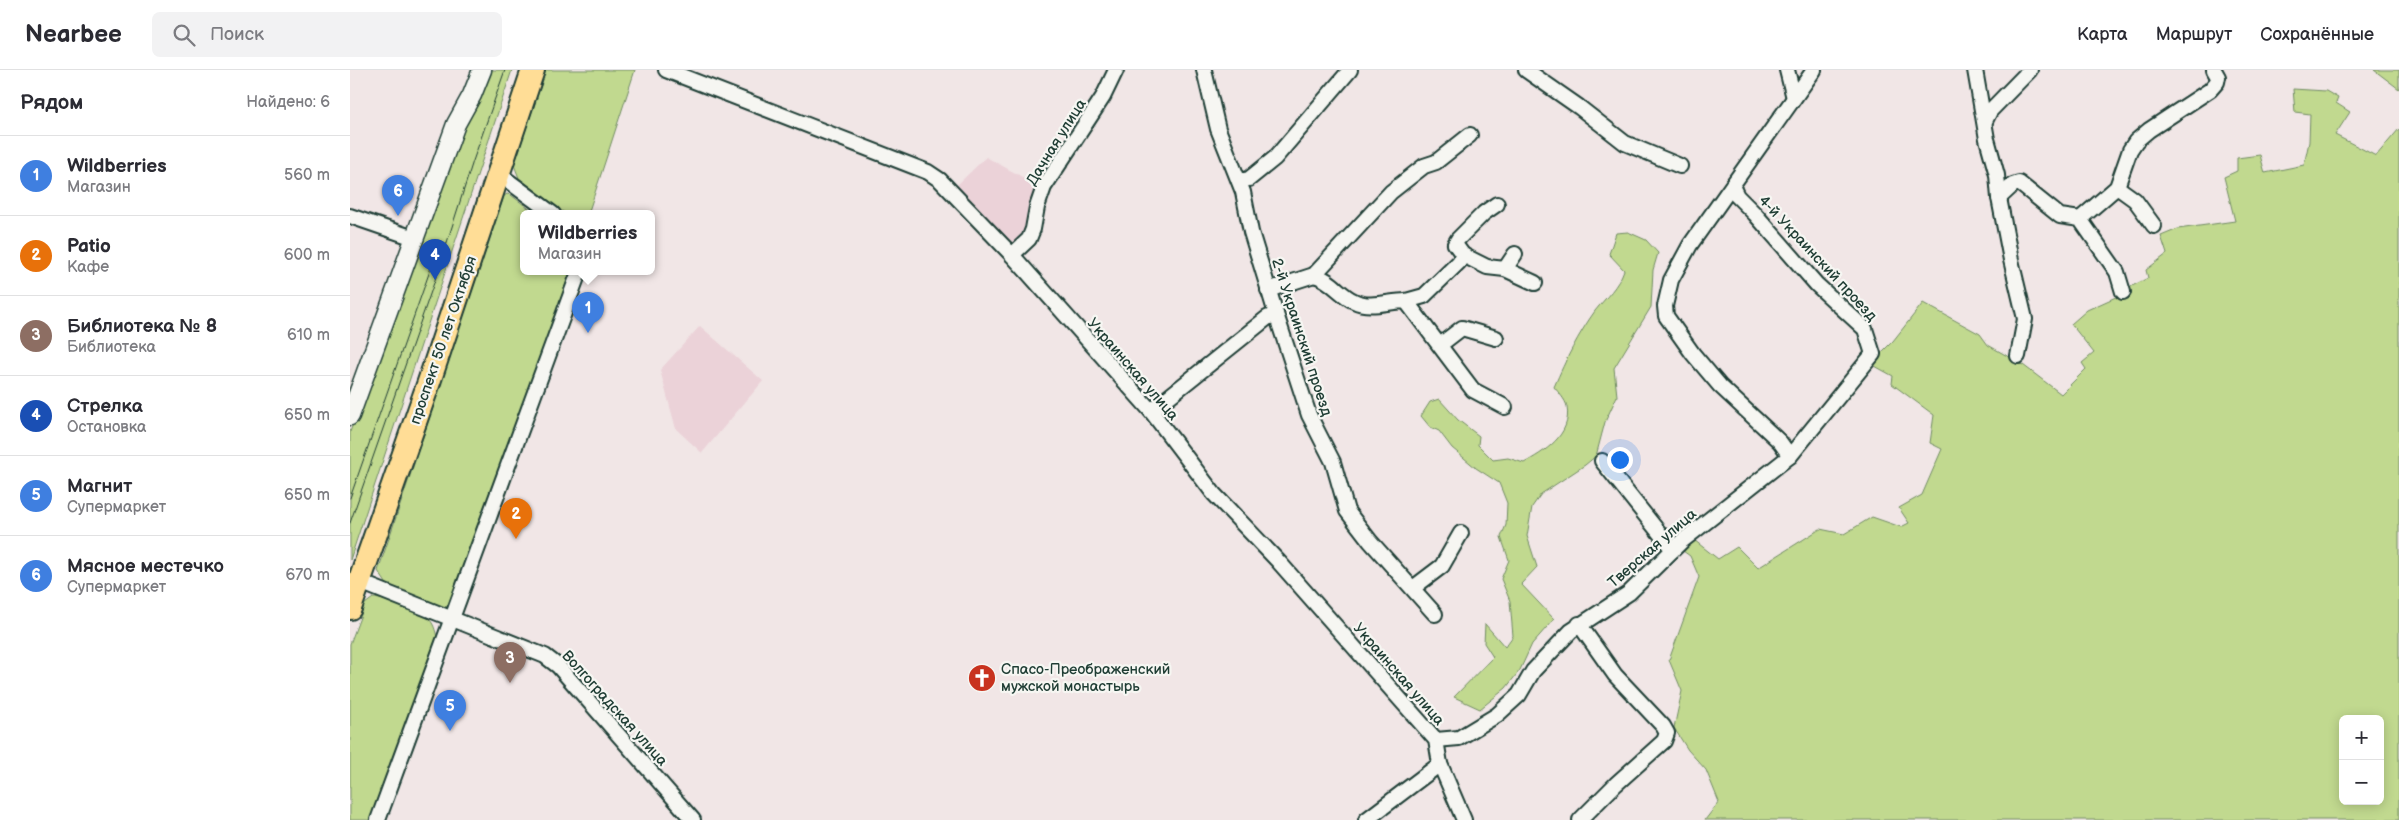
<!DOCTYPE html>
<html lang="ru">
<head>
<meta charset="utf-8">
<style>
	:root { --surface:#fff; --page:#f2f2f3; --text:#2b2b33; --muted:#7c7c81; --line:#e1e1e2; --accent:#1a73e8 }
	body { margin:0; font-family:"Balsamiq Sans",sans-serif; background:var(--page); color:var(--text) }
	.controls { position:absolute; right:15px; bottom:15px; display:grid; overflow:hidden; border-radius:8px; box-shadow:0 2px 12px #0003 }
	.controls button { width:45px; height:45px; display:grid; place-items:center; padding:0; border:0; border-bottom:1px solid var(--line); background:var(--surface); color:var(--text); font:25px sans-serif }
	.you { position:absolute; left:1269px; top:389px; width:18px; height:18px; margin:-12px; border:4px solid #fff; border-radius:50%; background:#1a73e8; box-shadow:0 0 0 8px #1a73e833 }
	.badge { display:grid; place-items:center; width:32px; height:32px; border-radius:50%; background:var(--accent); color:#fff; font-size:16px; font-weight:700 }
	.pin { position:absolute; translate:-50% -41px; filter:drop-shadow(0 1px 2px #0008) }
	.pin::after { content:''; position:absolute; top:26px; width:18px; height:15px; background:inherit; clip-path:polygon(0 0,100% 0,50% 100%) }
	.popup { position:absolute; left:170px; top:140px; width:135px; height:65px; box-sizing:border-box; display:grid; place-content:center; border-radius:8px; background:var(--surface); filter:drop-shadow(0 1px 4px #0005); font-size:16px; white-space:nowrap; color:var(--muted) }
	.popup b { font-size:19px; color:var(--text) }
	.popup::after { content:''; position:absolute; left:50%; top:100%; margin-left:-10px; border:10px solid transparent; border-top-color:var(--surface) }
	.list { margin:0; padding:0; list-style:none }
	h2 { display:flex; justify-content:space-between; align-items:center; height:65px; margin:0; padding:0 20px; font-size:21px }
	h2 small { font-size:16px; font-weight:400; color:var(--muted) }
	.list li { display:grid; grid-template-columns:32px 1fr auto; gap:15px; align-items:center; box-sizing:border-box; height:80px; padding:0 20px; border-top:1px solid var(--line) }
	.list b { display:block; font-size:19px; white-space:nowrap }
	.list p { margin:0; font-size:16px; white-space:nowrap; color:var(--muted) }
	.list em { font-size:16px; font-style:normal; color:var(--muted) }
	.icon { flex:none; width:28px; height:28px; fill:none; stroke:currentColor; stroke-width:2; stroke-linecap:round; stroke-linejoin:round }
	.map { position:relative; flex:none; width:2049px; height:750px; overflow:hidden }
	header { display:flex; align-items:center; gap:30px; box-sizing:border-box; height:70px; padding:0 25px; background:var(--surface); border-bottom:1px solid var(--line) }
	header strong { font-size:24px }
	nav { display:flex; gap:28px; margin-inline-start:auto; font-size:18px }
	.search { width:350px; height:45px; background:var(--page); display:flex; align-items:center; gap:12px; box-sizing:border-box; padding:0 18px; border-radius:8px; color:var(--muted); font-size:19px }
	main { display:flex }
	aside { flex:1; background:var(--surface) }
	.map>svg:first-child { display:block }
	.built { fill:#ebd2d8 }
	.green { fill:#c1d98f; stroke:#708b62; fill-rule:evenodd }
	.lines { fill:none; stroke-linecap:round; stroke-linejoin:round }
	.minor-casing { stroke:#1f3d34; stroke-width:18 }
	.tertiary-casing { stroke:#1f3d34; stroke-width:21 }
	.primary-casing { stroke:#1f3d34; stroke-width:26 }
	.minor { stroke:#f6f6f2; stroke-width:14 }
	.tertiary { stroke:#f6f6f2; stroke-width:18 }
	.primary { stroke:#ffdd96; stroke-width:22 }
	.tram { stroke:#1f3d34; stroke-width:1 }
	.labels { text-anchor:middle; stroke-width:4.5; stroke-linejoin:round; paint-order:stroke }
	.street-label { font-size:15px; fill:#1f3d34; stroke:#f6f6f2 }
	.poi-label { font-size:15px; fill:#1f3d34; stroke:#f6f6f2; text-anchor:start }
</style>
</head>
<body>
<header>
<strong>Nearbee</strong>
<div class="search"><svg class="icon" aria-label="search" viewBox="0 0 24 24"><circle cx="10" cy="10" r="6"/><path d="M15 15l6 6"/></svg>Поиск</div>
<nav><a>Карта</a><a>Маршрут</a><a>Сохранённые</a></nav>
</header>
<main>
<aside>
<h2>Рядом<small>Найдено: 6</small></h2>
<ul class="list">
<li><span class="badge" style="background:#3f7fe0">1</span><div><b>Wildberries</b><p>Магазин</p></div><em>560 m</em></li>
<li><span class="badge" style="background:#e8710a">2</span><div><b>Patio</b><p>Кафе</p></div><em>600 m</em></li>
<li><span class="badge" style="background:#8d6e63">3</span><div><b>Библиотека № 8</b><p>Библиотека</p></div><em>610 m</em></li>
<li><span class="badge" style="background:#1a4fb4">4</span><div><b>Стрелка</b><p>Остановка</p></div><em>650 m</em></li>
<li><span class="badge" style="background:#3f7fe0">5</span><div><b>Магнит</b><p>Супермаркет</p></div><em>650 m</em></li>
<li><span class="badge" style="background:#3f7fe0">6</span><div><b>Мясное местечко</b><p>Супермаркет</p></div><em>670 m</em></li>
</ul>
</aside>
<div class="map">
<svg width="2049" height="750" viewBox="0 0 2049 750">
	<rect width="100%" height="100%" fill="#f1e6e6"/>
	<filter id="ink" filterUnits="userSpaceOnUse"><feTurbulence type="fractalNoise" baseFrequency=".02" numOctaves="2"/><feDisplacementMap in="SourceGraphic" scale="10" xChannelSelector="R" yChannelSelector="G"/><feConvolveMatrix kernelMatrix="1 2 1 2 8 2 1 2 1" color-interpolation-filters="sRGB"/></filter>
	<g filter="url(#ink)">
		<g class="built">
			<path d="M636,87l53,29 -11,43 -11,16h-6l-56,-58z"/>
			<path d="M350,256l63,55 -61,72 -26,-24 -16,-59z"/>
		</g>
		<g class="green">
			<path d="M138,0h24l-162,490v-128l72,-199z"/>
			<path d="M196,0h89l-47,144h-22l-47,-36 -5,-13z"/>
			<path d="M2024,0h25v19z"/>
			<path d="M1943,19l33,2 12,7 -2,5 14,9 -15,23 41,21 23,-27v691h-694l14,-18 -13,-32 -18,-20 -14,-22 8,-37 -13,-31 30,-83 -9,-21 -7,-5 11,-11 24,19 19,-12 21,21 62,-39 24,5 28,-17 29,10 8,-4 -10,-15 23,-13 20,-46 -12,-6 4,-28 -42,-31 1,-8 -20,-11 4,-8 16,-16 30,-38 57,31 8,11 35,20 38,29 25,-25 -4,-6 12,-10 -23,-29 16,-14 31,-14 8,-7 22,-11 -2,-8 21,-16 -6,-18 17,-7 57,-8 -11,-44 13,-6v-13l23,-3 5,18 39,-8 5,-23 1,-28 -15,-2zM1993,649h37v82h-37z"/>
			<path d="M157,124l4,1 25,19h-12v58h48l-122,333 -6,3 -56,-22 -10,-15 126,-375z"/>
			<path d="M1278,162l18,8 12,13 -5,17 -2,37 -37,61 3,28 -12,26 -9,34 -11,9 -44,29 -9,13 -5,29 10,31 -16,17 33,35 -22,25 -12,26 -14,18 -26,21 -26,-12 39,-40 -9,-14 1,-19 20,23 8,-11 -3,-35 -9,-22 8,-19 -8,-23 5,-12 1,-22 -8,-20 -23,-15 -24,-20 -13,-17 -9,-4 -9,-11 9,-14 9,-3 19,21 21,16 -1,9 15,15 15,-2 16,5c20,-11 48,-28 43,-56 -1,-7 -9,-15 -13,-20 12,-28 24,-52 41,-76 11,-14 23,-24 29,-41l-15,-16 7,-21z"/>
			<path d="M23,528c12,1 48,12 56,21 5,5 6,11 8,18l-66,183h-21v-176l15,-40z"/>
		</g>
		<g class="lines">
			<defs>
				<g id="minor">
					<path d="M316,0l262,102 12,8 72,75 139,156 63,83 64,67 158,179 4,24 24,56"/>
					<path d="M854,0l14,59 25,63 8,40 25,82 33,101 24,47 14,49 23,30 65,73"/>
					<path d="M1176,0l53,37 46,36 55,23"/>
					<path d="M1437,0l7,28"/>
					<path d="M1625,0l12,69 10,36 2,23 12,62 14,59 -7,37"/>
					<path d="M1635,51l5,-10 40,-41"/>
					<path d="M149,104l54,40"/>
					<path d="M889,111l10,-2 26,-21 75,-88"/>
					<path d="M1767,117l18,13 19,26"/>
					<path d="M1649,128l14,-13 6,-2 41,33 20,3 37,53 6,20"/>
					<path d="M0,146l64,22"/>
					<path d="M1730,149l37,-32 13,-37 6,-9 13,-11 61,-40 7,-8 1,-5 -4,-7"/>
					<path d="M662,185l17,-16 4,-10 4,-22 7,-20 59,-90 13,-27"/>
					<path d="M1113,185l24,12 18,2 30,14"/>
					<path d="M1155,199l10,-15"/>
					<path d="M964,205c17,4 26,20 40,26 16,8 35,0 52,0l67,89 32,17"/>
					<path d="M918,220l46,-15 77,-83 33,-26 12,-4 34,-27"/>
					<path d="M1056,231l18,-5 35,-34 4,-7 -8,-11 3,-5 26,-26 13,-9"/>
					<path d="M1090,275l22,-17 34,10"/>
					<path d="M801,341l116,-93 9,-4"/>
					<path d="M1440,386l-10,-14 -60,-56 -27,-32 -27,-38 -1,-10 6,-26 19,-35 124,-175"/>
					<path d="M1252,391l71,89"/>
					<path d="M10,512l185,74 13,10 135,154"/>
					<path d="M1063,518l29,-22 19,-33"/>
					<path d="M1229,554l36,51 48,51 4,7 -3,8 -48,43 -36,36"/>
					<path d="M1086,670l23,-2 38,-23 22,-20 14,-24 38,-40 58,-38 53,-52 108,-85 83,-102 -8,-25 -48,-44 -62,-71 -18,-18 -5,-10"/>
					<path d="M28,750l201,-548"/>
					<path d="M1016,750l74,-56"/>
				</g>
				<path id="tertiary" d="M0,346l106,-292 16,-29 10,-25"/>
				<path id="primary" d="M0,538l79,-226 104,-312"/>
			</defs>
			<use href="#minor" class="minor-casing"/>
			<use href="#tertiary" class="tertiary-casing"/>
			<use href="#primary" class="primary-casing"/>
			<use href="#minor" class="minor"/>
			<use href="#tertiary" class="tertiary"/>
			<use href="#primary" class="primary"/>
			<g class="tram">
				<path d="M0,428l83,-236"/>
				<path d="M0,453l85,-243 38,-119 32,-91"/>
			</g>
		</g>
	</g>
	<defs>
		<symbol id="church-disc" viewBox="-11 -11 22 22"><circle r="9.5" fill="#c8321e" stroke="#f6f6f2"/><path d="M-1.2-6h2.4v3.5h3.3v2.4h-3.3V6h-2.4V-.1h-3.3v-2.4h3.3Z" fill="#fff"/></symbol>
	</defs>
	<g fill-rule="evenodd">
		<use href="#church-disc" x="616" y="592" width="32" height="32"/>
	</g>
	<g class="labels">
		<g class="street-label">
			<text transform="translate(706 72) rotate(-58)" y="5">Дачная улица</text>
			<text transform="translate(1468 188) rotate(47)" y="5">4-й Украинский проезд</text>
			<text transform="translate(952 267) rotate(72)" y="5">2-й Украинский проезд</text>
			<text transform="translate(93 270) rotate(-71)" y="5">проспект 50 лет Октября</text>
			<text transform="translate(783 299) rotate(49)" y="5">Украинская улица</text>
			<text transform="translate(1302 478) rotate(-41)" y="5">Тверская улица</text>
			<text transform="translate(1049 604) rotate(49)" y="5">Украинская улица</text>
			<text transform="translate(265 638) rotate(48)" y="5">Волгоградская улица</text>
		</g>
		<g class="poi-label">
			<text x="651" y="604">Спасо-Преображенский<tspan x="651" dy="17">мужской монастырь</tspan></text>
		</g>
	</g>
</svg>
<div class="controls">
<button>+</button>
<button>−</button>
</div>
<div class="you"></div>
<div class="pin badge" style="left:238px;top:263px;background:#3f7fe0">1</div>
<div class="popup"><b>Wildberries</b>Магазин</div>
<div class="pin badge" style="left:166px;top:469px;background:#e8710a">2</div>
<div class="pin badge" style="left:160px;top:613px;background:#8d6e63">3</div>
<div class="pin badge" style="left:85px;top:210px;background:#1a4fb4">4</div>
<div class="pin badge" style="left:100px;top:661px;background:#3f7fe0">5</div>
<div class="pin badge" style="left:48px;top:146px;background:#3f7fe0">6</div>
</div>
</main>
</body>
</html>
